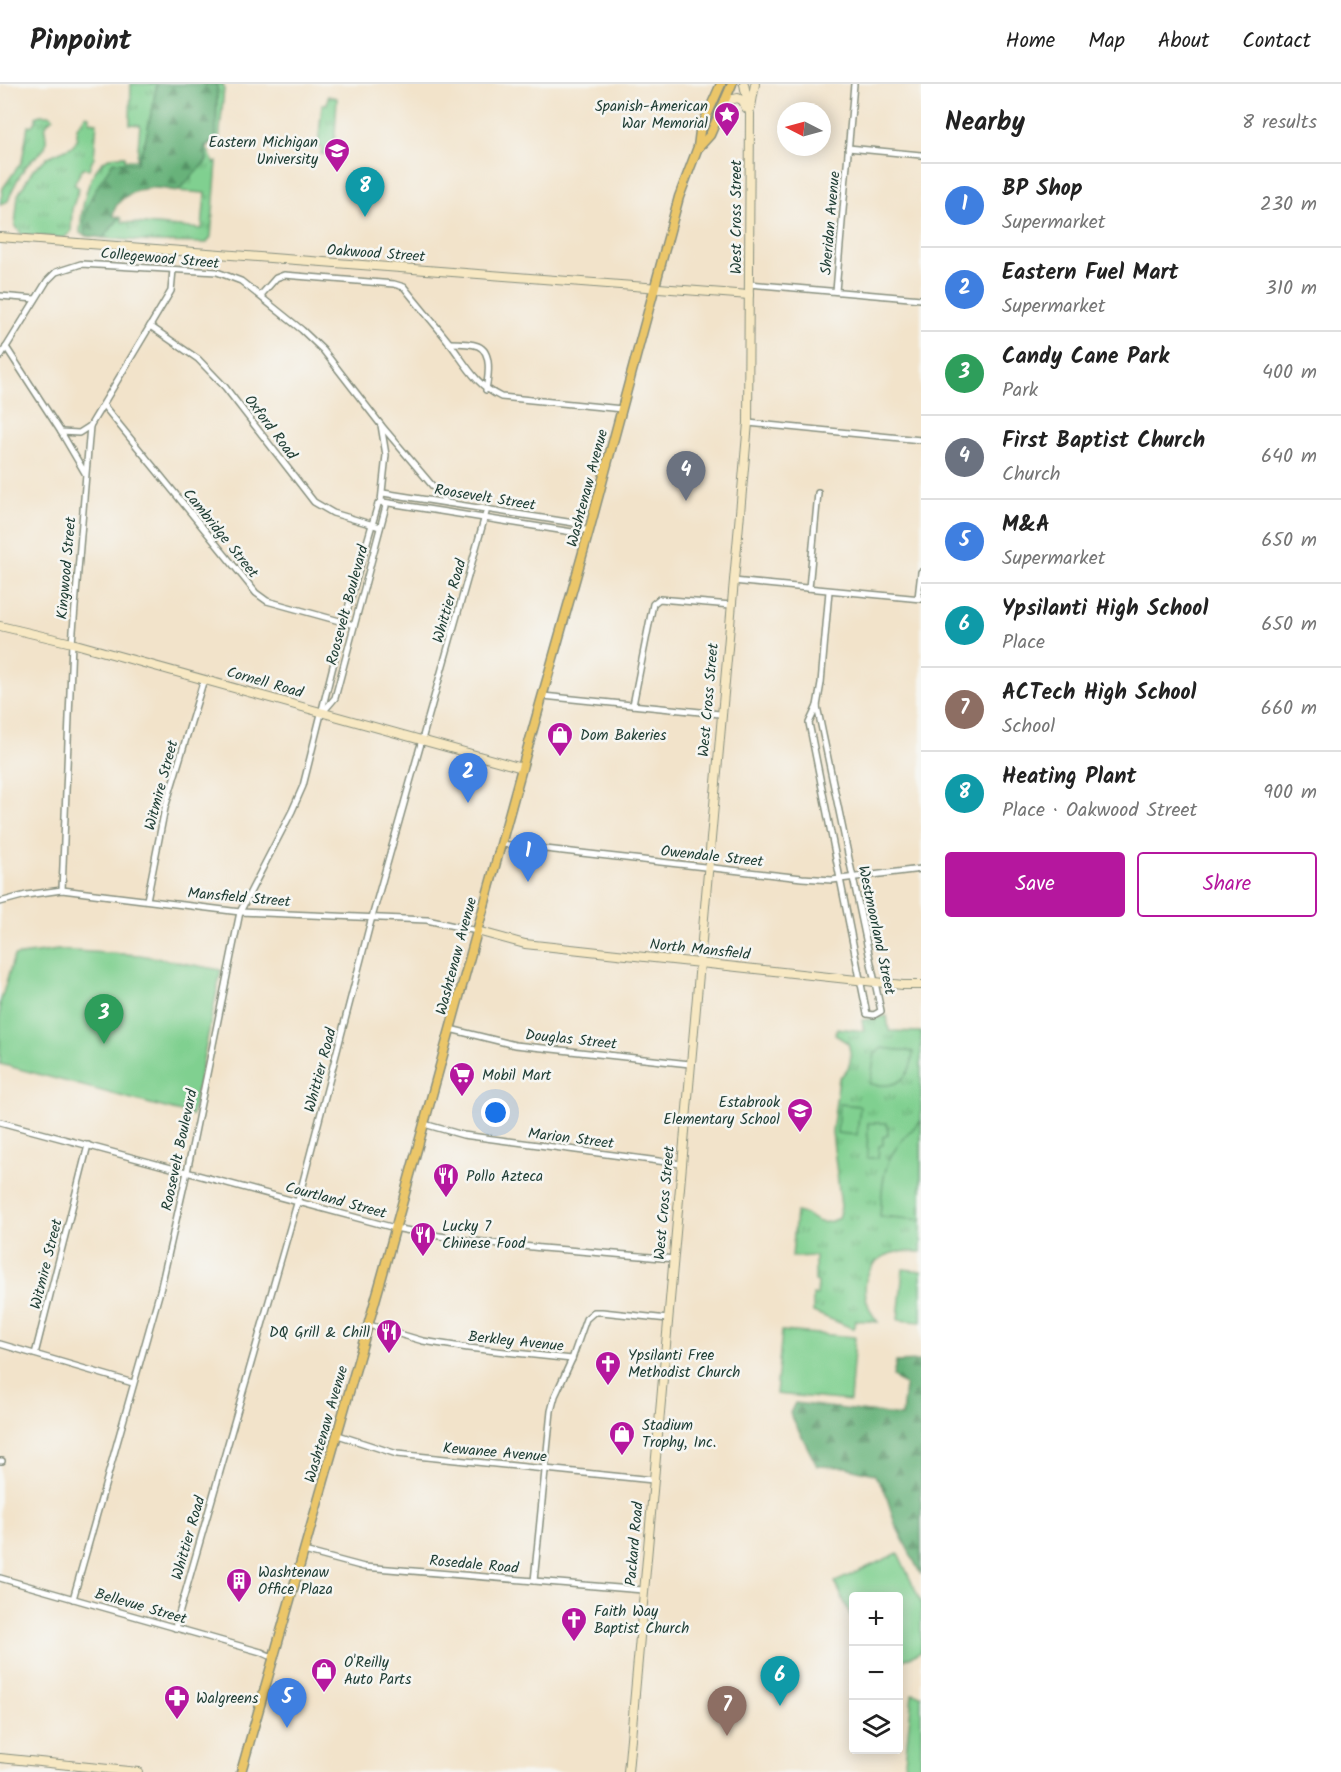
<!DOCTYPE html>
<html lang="en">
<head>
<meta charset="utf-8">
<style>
	:root { --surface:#fff; --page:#f2f2f2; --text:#222; --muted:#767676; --line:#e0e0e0; --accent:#b5179e }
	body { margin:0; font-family:Kalam,sans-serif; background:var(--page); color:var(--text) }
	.controls { position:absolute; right:18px; bottom:18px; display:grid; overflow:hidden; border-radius:6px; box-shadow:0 3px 15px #0003 }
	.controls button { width:54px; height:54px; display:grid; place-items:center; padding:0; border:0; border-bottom:2px solid var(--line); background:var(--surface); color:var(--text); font:30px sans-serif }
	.compass { position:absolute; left:777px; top:18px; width:54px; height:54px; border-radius:50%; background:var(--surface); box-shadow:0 3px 15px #0003; rotate:276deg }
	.you { position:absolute; left:496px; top:1029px; width:21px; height:21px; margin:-15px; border:4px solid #fff; border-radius:50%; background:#1a73e8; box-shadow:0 0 0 9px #1a73e833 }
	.badge { display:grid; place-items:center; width:39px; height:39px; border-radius:50%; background:var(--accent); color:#fff; font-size:20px; font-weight:700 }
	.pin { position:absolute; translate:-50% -50px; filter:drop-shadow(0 2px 3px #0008) }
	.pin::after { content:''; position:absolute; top:32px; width:21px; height:18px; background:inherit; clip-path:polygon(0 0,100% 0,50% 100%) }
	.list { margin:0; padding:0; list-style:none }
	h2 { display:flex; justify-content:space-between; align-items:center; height:78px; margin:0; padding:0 24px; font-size:26px }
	h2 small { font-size:20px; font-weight:400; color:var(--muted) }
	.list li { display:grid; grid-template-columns:39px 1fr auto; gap:18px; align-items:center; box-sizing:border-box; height:84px; padding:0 24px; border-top:2px solid var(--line) }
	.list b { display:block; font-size:22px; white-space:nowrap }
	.list p { margin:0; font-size:20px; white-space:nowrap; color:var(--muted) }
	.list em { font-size:20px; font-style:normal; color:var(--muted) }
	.actions { display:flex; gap:12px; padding:18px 24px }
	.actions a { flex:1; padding:14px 0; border:2px solid var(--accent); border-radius:6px; text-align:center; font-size:21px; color:var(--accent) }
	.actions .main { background:var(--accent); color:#fff }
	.icon { flex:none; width:33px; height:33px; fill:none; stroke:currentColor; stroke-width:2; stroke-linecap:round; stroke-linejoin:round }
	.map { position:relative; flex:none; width:921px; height:1688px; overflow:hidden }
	header { display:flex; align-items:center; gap:36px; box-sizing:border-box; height:84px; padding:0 30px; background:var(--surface); border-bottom:2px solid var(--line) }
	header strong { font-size:28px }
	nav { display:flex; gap:33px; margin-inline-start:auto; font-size:21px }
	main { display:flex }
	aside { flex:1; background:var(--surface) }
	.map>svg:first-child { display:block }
	.grass { fill:url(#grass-tufts); stroke:#508662; stroke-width:1.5 }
	.forest { fill:url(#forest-firs); stroke:#447857; stroke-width:1.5 }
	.park { fill:#80d090; stroke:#508662; stroke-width:1.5 }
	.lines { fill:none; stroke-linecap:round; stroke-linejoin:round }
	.street-casing { stroke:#88907f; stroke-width:8 }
	.secondary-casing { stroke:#88907f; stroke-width:10 }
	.primary-casing { stroke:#88907f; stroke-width:11 }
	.street { stroke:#fff; stroke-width:5 }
	.secondary { stroke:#f7e8c3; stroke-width:8 }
	.primary { stroke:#ebc669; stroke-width:8 }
	.labels { text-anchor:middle; stroke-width:5; stroke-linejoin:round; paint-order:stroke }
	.poi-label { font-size:15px; fill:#1f3d34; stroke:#f6f6f2; text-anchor:start }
	.street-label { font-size:15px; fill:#1f3d34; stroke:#f6f6f2 }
</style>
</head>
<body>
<header>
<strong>Pinpoint</strong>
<nav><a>Home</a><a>Map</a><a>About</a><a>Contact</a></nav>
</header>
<main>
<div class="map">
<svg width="921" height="1688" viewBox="0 0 921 1688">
	<defs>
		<pattern id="grass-tufts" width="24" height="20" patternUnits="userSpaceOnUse" patternTransform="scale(1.5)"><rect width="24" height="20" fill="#80d090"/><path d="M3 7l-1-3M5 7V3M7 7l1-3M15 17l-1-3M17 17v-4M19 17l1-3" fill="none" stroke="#68aa76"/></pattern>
		<pattern id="forest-firs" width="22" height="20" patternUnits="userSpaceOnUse" patternTransform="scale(1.5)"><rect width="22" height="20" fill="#68b27a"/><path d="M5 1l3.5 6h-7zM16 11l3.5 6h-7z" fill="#559265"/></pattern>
	</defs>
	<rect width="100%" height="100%" fill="#f6f6f2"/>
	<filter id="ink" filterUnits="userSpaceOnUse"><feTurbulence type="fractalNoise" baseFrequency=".0167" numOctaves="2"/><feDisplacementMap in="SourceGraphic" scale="12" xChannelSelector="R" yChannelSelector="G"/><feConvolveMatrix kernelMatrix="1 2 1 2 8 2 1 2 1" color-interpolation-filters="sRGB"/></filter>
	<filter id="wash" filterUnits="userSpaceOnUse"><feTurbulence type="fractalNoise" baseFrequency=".008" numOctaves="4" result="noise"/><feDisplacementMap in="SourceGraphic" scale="24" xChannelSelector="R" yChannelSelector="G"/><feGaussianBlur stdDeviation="1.35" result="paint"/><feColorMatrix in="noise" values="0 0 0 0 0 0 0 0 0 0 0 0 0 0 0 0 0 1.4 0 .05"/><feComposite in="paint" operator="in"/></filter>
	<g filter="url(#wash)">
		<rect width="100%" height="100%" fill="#f2e3ca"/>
		<g class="grass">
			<path d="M131,0h26l-11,54 -9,26 -53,67 3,5 -7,-3c1,-22 7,-66 31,-76 4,-1 10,-1 14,-1v4h12l3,-35 -10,-1z"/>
			<path d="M217,0h6l1,5 -5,52 -13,5 8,17 3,-1 -6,75 -4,6 -51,-1 -53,-4 15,-18v-3l3,1 1,4 80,7 3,-36 -27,-2 29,-31 -2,-14 11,-7z"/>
			<path d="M328,12l9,2 -3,56h-13l1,-6 -4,-1 4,-43h5z"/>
			<path d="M40,31h11l2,3c-15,11 -3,18 -8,29 -3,7 -12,11 -17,17 -9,11 -15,23 -20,37l-8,4 3,-17 19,-27 6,-35h3l5,-5v-4z"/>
			<path d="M86,31l3,1v5l8,1 -3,35 -5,12 -6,-1 -9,16 5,4 -7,21 -1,23 -7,6 -42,-3 -7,-10 3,-30 15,-25 15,-13 25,-11 4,-7v-12z"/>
			<path d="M887,932l2,15 32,1v220c-7,0 -16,-1 -24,0 -36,7 -40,45 -19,70l-23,-2 -1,9 -41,-17v-17h4l1,-13 -3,-1v-25l-23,1 4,-45c19,2 20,18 42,6l3,-11 -9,-75 7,-54c12,-10 14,-19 9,-35l-13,-8 2,-7 27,3 -2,-11z"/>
		</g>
		<g class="forest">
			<path d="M157,0h60l-1,56 -11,6 2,14 -29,31c-9,-1 -20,-4 -29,-3 -16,2 -35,12 -36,28l5,1v3l-15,18 -16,-2c-12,-22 15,-56 26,-74l24,1 9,-25z"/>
			<path d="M921,1277v214l-26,-51 -10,-33 -11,-17 -29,-7 -28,-1 -27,-53 5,-10 107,13 3,-30 -12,-10 3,-14z"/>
		</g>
		<g class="park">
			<path d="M58,866l82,5 81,15 -29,145 -192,-51v-61l14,-47z"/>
			<path d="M882,964l31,4c-2,28 -17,37 -43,32l5,-31z"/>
			<path d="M839,1020l21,2 -3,29 -20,-2z"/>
			<path d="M921,1037v99l-41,-4c4,-49 3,-60 41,-95z"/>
			<path d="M868,1039h19l1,12 -5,2v8l-4,1 -1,12h-11z"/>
			<path d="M903,1185l18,2v51l-23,-2z"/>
			<path d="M782,1247l73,6 -5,64 -74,-7z"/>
			<path d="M898,1469l23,49v50l-22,10 -1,-66h-44l-1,25 -18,-39z"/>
			<path d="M912,1610l9,1v77h-17z"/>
		</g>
	</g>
	<g filter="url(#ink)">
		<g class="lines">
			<defs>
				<g id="street">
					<path d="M848,64l73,7"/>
					<path d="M749,200l172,15"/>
					<path d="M836,207l18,-207"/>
					<path d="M261,211l15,-17 8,-3 110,9 10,3c14,18 30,36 44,54 18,23 26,43 53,56l121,12"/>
					<path d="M0,212l35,3"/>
					<path d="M150,242l48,33 27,28 89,115 19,11 47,14"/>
					<path d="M449,259c9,0 21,0 29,3 15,6 10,32 8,44"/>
					<path d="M6,263l55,85 24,41"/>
					<path d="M0,273l47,-76 9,-9 25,-8 136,8 24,9 61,49 21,20 58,75 66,78"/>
					<path d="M104,322l152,187 11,8 87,24"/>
					<path d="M748,339l173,17"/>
					<path d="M61,348l18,1 11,-7"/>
					<path d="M383,409l191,30 7,6"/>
					<path d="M383,418l189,30 9,-3 8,2"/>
					<path d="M733,497l188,18"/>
					<path d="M809,504l9,-95"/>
					<path d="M918,514l3,-26"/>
					<path d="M543,612l177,18"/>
					<path d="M633,621l20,-101 6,-5 72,6"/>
					<path d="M817,622l64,305 -7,4 -7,-1 -58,-291z"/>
					<path d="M817,622l4,-23 8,-92"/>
					<path d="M323,628l12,-14 51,-192 -5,-5"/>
					<path d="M501,760l301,34 30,2 89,-11"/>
					<path d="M62,806l10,-247 18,-217 81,-135 2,-21"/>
					<path d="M147,816l18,-92 39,-129"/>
					<path d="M0,818l26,-7 36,-5 178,22 187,8 50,11"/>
					<path d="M450,945l65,16 175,19"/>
					<path d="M0,1038l395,106c91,19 185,22 278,31"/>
					<path d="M424,1040l39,11 218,29"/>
					<path d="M369,1241l54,16 45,7 104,11"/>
					<path d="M0,1260l133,39"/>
					<path d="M35,1270l53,-209"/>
					<path d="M338,1351l59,19 256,26"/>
					<path d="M0,1377h2"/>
					<path d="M304,1467l60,16 279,23"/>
					<path d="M0,1494l261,74 13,6"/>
					<path d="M534,1497l17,-170 4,-15 17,-37 14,-40 8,-7h8l66,7"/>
					<path d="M73,1515l87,-308 27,-119 53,-260 52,-101 11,-25 41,-164 34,-118 3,-3 5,-46 -5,-30"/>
					<path d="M175,1544l125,-435 69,-265 118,-419"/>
				</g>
				<g id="secondary">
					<path d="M725,17l13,-3 5,3 3,7"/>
					<path d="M751,23l4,-23"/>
					<path d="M0,153l749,58"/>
					<path d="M0,542l72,17 450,125"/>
					<path d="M477,847l48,13 378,41h18"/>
					<path d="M0,1674l138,14"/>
					<path d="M628,1688l120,-1349 2,-309 -6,-30"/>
				</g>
				<g id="primary">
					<path d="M699,63l11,-12 22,-51"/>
					<path d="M241,1688l142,-499 139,-505 67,-237 90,-334 19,-50 2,-16 21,-47"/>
				</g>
			</defs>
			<use href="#street" class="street-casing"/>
			<use href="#secondary" class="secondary-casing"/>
			<use href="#primary" class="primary-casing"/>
			<use href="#street" class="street"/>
			<use href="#secondary" class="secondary"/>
			<use href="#primary" class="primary"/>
		</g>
	</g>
	<defs>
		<symbol id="sight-pin" viewBox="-11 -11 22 30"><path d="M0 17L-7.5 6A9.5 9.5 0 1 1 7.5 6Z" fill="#b5179e" stroke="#f6f6f2"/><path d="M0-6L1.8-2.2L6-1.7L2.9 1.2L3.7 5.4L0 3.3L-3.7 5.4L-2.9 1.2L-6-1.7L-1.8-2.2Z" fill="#fff"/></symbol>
		<symbol id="university-pin" viewBox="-11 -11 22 30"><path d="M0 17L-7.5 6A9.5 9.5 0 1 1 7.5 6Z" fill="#b5179e" stroke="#f6f6f2"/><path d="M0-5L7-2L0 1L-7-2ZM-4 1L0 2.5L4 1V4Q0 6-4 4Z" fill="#fff"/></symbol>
		<symbol id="shop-pin" viewBox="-11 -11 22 30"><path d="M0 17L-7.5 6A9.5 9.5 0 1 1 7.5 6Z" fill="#b5179e" stroke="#f6f6f2"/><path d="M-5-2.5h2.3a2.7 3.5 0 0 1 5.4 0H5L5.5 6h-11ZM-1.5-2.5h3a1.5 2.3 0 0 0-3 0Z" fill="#fff"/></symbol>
		<symbol id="supermarket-pin" viewBox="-11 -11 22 30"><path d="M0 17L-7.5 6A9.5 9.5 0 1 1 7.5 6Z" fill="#b5179e" stroke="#f6f6f2"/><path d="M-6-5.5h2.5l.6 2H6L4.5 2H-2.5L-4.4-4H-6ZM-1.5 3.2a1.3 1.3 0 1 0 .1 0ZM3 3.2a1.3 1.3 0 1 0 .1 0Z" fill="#fff"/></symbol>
		<symbol id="school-pin" viewBox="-11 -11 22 30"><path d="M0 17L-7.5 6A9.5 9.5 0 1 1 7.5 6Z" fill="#b5179e" stroke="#f6f6f2"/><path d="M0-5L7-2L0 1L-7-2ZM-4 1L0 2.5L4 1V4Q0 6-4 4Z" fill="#fff"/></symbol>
		<symbol id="restaurant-pin" viewBox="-11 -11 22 30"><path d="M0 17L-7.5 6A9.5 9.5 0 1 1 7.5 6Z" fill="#b5179e" stroke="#f6f6f2"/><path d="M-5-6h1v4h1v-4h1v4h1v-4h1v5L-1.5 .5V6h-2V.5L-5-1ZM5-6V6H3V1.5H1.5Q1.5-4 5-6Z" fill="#fff"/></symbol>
		<symbol id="church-pin" viewBox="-11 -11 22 30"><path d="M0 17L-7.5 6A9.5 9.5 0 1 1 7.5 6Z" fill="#b5179e" stroke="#f6f6f2"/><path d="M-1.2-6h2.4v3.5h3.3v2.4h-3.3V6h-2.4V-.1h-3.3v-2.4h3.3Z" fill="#fff"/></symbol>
		<symbol id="building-pin" viewBox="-11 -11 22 30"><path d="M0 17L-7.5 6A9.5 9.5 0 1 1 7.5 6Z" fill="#b5179e" stroke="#f6f6f2"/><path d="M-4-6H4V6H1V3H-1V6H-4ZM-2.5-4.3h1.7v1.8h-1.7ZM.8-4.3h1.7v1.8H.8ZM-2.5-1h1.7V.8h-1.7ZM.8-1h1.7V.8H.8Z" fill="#fff"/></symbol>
		<symbol id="pharmacy-pin" viewBox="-11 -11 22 30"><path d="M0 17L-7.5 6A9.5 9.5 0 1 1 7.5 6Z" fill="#b5179e" stroke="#f6f6f2"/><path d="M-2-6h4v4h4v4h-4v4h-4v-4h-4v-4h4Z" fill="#fff"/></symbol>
	</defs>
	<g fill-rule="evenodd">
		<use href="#sight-pin" x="712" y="16" width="30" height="40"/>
		<use href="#university-pin" x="322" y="52" width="30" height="40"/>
		<use href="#shop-pin" x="545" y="636" width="30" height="40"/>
		<use href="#supermarket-pin" x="447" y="976" width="30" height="40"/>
		<use href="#school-pin" x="785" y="1012" width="30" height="40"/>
		<use href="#restaurant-pin" x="431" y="1077" width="30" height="40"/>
		<use href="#restaurant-pin" x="408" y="1136" width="30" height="40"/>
		<use href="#restaurant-pin" x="374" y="1233" width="30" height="40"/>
		<use href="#church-pin" x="593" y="1265" width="30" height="40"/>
		<use href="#shop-pin" x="607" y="1335" width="30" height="40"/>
		<use href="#building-pin" x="224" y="1482" width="30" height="40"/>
		<use href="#church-pin" x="559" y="1521" width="30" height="40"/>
		<use href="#shop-pin" x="309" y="1572" width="30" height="40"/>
		<use href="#pharmacy-pin" x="162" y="1599" width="30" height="40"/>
	</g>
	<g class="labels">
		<g class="poi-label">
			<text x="708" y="27" text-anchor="end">Spanish-American<tspan x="708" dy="17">War Memorial</tspan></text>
			<text x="318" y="63" text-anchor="end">Eastern Michigan<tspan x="318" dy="17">University</tspan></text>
			<text x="580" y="656">Dom Bakeries</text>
			<text x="482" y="996">Mobil Mart</text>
			<text x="780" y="1023" text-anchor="end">Estabrook<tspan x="780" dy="17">Elementary School</tspan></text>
			<text x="466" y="1097">Pollo Azteca</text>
			<text x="442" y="1147">Lucky 7<tspan x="442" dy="17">Chinese Food</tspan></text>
			<text x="370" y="1253" text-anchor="end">DQ Grill &amp; Chill</text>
			<text x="628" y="1276">Ypsilanti Free<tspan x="628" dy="17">Methodist Church</tspan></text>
			<text x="642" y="1346">Stadium<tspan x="642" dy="17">Trophy, Inc.</tspan></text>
			<text x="258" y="1493">Washtenaw<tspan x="258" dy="17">Office Plaza</tspan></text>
			<text x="594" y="1532">Faith Way<tspan x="594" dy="17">Baptist Church</tspan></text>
			<text x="344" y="1583">O'Reilly<tspan x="344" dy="17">Auto Parts</tspan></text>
			<text x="196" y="1619">Walgreens</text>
		</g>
		<g class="street-label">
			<text transform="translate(736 133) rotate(-90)" y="5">West Cross Street</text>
			<text transform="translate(830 139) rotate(-85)" y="5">Sheridan Avenue</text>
			<text transform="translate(376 169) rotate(4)" y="5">Oakwood Street</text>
			<text transform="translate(160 174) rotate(5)" y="5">Collegewood Street</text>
			<text transform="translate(271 343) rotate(53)" y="5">Oxford Road</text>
			<text transform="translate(587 404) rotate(-75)" y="5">Washtenaw Avenue</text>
			<text transform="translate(485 413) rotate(9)" y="5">Roosevelt Street</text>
			<text transform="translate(221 449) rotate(51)" y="5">Cambridge Street</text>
			<text transform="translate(66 484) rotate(-85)" y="5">Kingwood Street</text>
			<text transform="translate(449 517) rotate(-74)" y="5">Whittier Road</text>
			<text transform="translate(347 521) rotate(-75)" y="5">Roosevelt Boulevard</text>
			<text transform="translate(265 598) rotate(16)" y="5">Cornell Road</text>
			<text transform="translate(708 616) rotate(-85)" y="5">West Cross Street</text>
			<text transform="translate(161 701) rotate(-75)" y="5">Witmire Street</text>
			<text transform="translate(712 772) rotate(6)" y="5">Owendale Street</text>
			<text transform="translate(239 813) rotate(5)" y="5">Mansfield Street</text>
			<text transform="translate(877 846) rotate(78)" y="5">Westmoorland Street</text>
			<text transform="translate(700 865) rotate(6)" y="5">North Mansfield</text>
			<text transform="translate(456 872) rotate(-75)" y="5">Washtenaw Avenue</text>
			<text transform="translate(571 955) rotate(6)" y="5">Douglas Street</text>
			<text transform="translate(320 986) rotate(-75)" y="5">Whittier Road</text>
			<text transform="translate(571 1054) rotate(7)" y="5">Marion Street</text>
			<text transform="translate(179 1066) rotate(-78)" y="5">Roosevelt Boulevard</text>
			<text transform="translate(336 1116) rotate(15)" y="5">Courtland Street</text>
			<text transform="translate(664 1119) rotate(-85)" y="5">West Cross Street</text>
			<text transform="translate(46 1180) rotate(-76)" y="5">Witmire Street</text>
			<text transform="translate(516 1257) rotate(6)" y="5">Berkley Avenue</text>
			<text transform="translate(326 1340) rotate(-74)" y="5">Washtenaw Avenue</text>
			<text transform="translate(495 1368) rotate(5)" y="5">Kewanee Avenue</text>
			<text transform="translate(188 1454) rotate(-74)" y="5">Whittier Road</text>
			<text transform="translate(634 1460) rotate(-85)" y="5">Packard Road</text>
			<text transform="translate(474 1480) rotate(5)" y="5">Rosedale Road</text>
			<text transform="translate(141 1522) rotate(16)" y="5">Bellevue Street</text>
		</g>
	</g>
</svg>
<div class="controls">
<button>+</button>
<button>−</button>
<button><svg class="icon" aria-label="layers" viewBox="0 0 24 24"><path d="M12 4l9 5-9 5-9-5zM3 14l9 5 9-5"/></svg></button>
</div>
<svg class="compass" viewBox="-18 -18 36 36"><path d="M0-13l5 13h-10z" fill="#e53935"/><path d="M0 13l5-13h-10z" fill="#767676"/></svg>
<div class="you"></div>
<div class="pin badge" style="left:528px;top:798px;background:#3f7fe0">1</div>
<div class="pin badge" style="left:468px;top:719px;background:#3f7fe0">2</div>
<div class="pin badge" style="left:104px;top:960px;background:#2e9e5b">3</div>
<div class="pin badge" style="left:686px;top:417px;background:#6b7280">4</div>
<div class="pin badge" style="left:287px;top:1644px;background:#3f7fe0">5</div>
<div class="pin badge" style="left:780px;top:1622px;background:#0f9aa8">6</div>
<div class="pin badge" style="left:727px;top:1652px;background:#8d6e63">7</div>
<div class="pin badge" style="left:365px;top:133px;background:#0f9aa8">8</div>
</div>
<aside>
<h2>Nearby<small>8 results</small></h2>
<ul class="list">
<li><span class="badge" style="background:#3f7fe0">1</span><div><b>BP Shop</b><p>Supermarket</p></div><em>230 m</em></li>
<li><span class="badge" style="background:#3f7fe0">2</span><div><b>Eastern Fuel Mart</b><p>Supermarket</p></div><em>310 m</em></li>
<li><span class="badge" style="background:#2e9e5b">3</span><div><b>Candy Cane Park</b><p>Park</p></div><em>400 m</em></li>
<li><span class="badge" style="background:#6b7280">4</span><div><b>First Baptist Church</b><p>Church</p></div><em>640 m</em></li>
<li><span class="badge" style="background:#3f7fe0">5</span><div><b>M&amp;A</b><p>Supermarket</p></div><em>650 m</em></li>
<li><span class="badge" style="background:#0f9aa8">6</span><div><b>Ypsilanti High School</b><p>Place</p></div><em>650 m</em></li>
<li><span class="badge" style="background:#8d6e63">7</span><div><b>ACTech High School</b><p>School</p></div><em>660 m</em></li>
<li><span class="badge" style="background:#0f9aa8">8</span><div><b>Heating Plant</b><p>Place · Oakwood Street</p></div><em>900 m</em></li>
</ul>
<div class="actions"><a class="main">Save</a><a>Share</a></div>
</aside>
</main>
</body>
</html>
